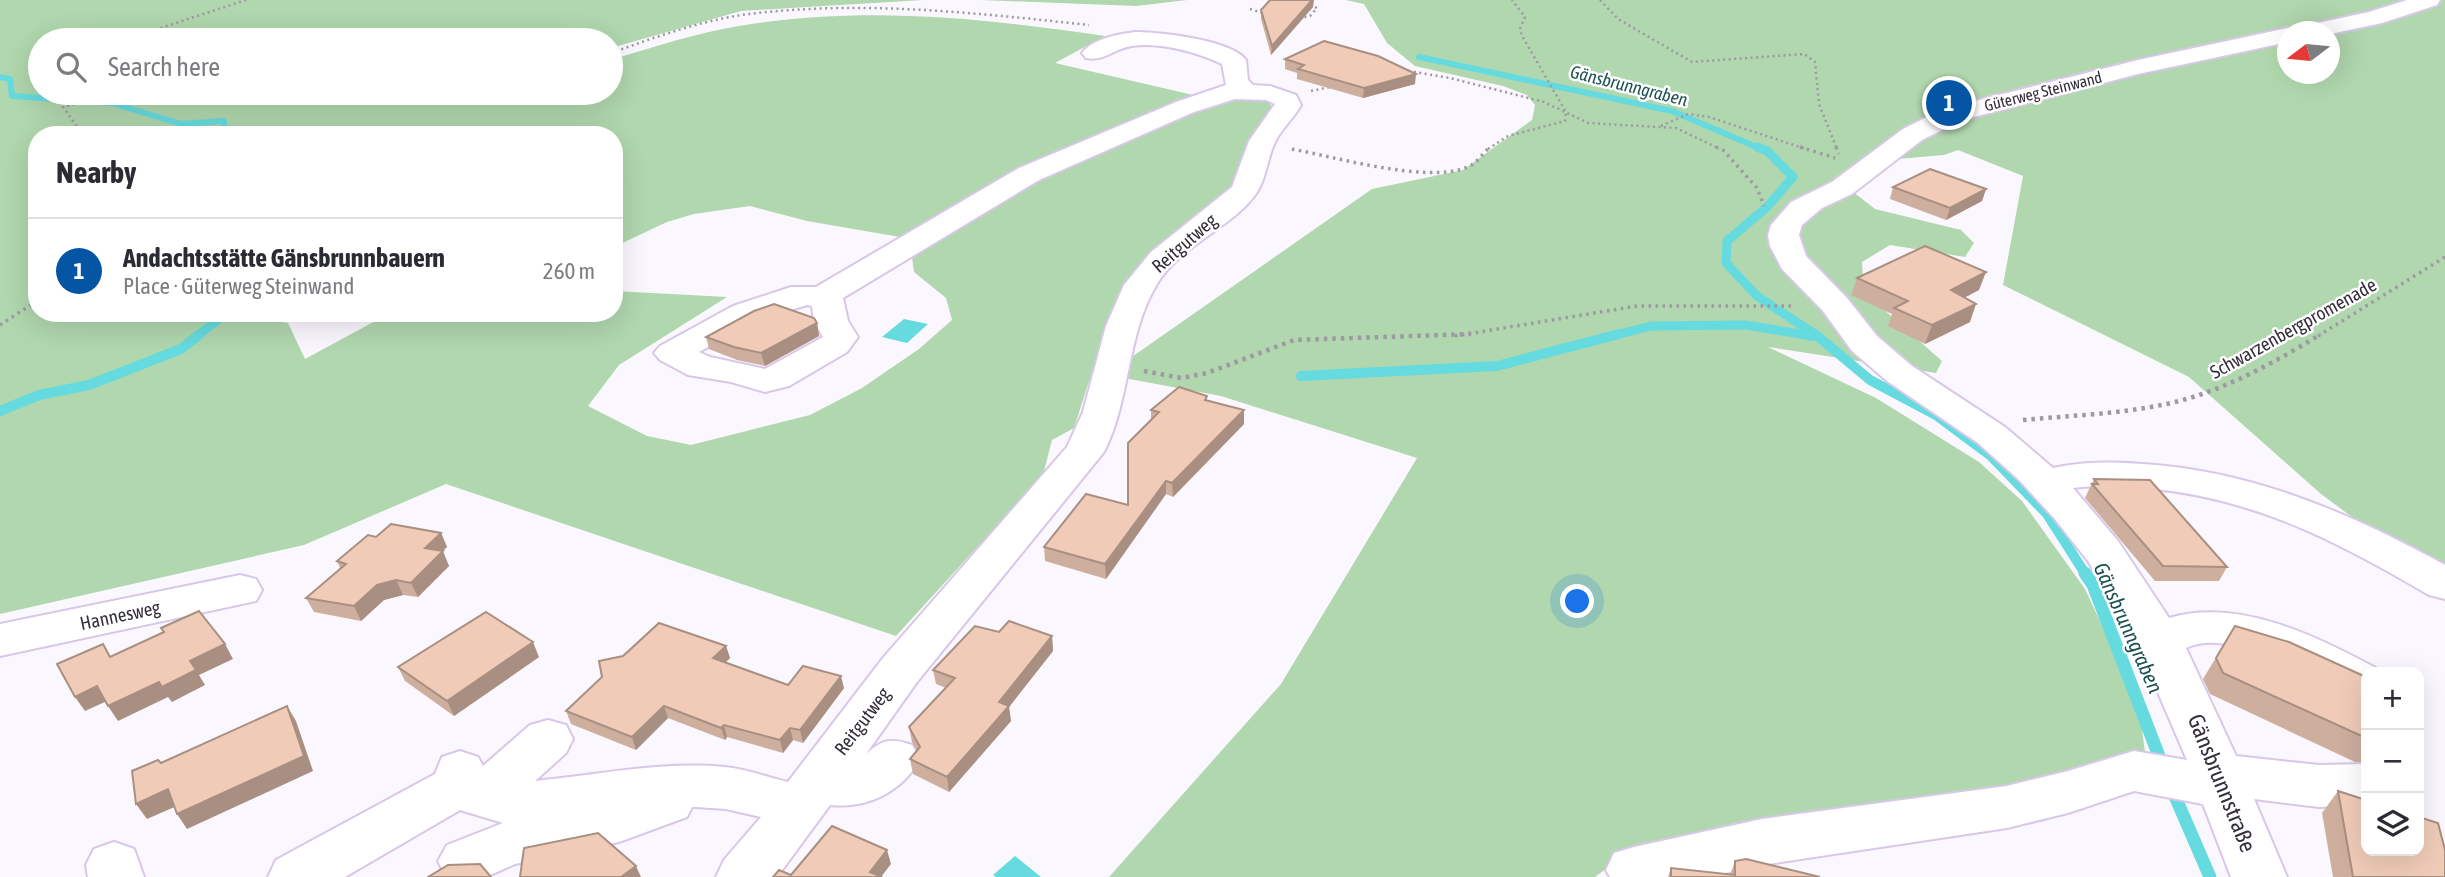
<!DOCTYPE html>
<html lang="en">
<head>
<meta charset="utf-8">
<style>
	:root { --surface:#fff; --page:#f7f7f7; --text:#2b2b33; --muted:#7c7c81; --line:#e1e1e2; --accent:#0455a3 }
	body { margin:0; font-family:"Asap Condensed",sans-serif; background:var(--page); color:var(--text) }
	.controls { position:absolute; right:21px; bottom:21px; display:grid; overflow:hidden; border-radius:14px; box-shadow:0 7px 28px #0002 }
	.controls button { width:63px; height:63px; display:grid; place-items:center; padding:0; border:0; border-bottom:2px solid var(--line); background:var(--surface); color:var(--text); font:35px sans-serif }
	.compass { position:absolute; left:2277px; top:21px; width:63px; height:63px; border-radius:50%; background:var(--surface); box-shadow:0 7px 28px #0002; rotate:254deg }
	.you { position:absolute; left:1578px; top:602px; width:24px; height:24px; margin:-18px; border:5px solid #fff; border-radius:50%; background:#1a73e8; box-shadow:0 0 0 10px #1a73e833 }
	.badge { display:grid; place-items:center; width:46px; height:46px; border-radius:50%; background:var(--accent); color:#fff; font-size:23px; font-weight:700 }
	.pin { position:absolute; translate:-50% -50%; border:4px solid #fff; box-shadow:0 2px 7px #0006 }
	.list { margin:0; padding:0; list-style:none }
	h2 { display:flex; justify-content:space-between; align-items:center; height:91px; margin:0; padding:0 28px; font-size:30px }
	h2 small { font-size:23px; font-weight:400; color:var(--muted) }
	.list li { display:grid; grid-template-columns:46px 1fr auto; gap:21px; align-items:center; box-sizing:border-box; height:105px; padding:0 28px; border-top:2px solid var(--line) }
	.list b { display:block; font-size:26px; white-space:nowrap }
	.list p { margin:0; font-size:23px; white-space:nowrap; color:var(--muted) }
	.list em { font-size:23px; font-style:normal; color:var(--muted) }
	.icon { flex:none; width:38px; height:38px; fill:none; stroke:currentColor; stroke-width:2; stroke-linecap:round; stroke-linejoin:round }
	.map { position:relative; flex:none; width:2445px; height:877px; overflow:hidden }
	.search { position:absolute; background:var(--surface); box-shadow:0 7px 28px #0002; left:28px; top:28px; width:595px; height:77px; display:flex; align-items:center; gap:18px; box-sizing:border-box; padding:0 24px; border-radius:38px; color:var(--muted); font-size:26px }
	.panel { position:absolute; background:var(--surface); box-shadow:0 7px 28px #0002; left:28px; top:126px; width:595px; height:196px; border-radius:28px }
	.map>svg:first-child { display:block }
	.green { fill:#b0d7ae; fill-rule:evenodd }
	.water { fill:#66dbdf }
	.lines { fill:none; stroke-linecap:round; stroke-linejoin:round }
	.stream-far3 { stroke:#66dbdf; stroke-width:6 }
	.stream-far2 { stroke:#66dbdf; stroke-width:9 }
	.stream-far1 { stroke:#66dbdf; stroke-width:10 }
	.stream { stroke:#66dbdf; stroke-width:13 }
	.minor-casing { stroke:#d8c7e8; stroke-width:4 }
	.path-far2 { stroke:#9d98a2; stroke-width:2.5; stroke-dasharray:2 3.5; stroke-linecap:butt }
	.path-far1 { stroke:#9d98a2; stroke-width:3.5; stroke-dasharray:2.5 4.5; stroke-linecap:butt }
	.path { stroke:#9d98a2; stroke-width:4.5; stroke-dasharray:3.5 5; stroke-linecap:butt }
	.minor { fill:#fff; fill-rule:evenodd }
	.wall { fill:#ceaf9e }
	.shaded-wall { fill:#a88f81 }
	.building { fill:#f0ccb8; stroke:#a88f81; stroke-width:2 }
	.labels { text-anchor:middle; stroke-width:5; stroke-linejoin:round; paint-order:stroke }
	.far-street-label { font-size:16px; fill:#352e3b; stroke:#fff }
	.far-water-label { font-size:18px; font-style:italic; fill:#1d5152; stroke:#fff }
	.street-label { font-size:19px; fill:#352e3b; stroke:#fff }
	.water-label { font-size:21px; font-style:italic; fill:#1d5152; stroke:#fff }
	.near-street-label { font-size:23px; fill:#352e3b; stroke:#fff }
</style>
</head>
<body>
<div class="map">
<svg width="2445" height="877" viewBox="0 0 2445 877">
	<rect width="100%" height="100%" fill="#faf7fe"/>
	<g class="green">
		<path d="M0,0h923l-182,11 -130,37v-8h-571v53h571v-33c42,-13 85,-27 128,-34 123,-21 244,-8 366,10l-50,27 138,32 -144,59 -123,71 -26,12 -93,-16 -57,-15 -56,8 -27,8 -53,25v-112h-577v178h124l14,5 75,-2 38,7 17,36 85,-46h224v-22l113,6 -108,68 -31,41 59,30 44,9 119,-30 52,-27 57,-39 33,-29 -6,-22 -32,-26 -2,-15 16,-12 127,-74 73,-29 30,-18 77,-26 32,2 6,8 -24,31 -14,43 -9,12 -79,65 -19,21 -26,61 -28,87 -22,12 -9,35 -147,161 -450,-152 -142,61 -304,69z"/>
		<path d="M981,0h206l-51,6z"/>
		<path d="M1346,0h1099v578l-70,-44 -54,-40 -132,-117 -186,-92 20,-109 -65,-26 -14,5 -70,6 -31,23 32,25 86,21 13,13 -9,14 -75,-12 -28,17 2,30 78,69 -6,12 -168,-26 108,51 103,64 43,39 63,88 20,43 37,97 4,31 -120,27 -322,44 -81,25 -28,21h-486l172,-193 136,-226 -196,-62 -97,-18 2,-17 246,-172 91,-19 69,-50 3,-15 -8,-10 -24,-9 -88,-20 -28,-23 -23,-39zM2288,32h42v42h-42z"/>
	</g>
	<g class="water">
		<path d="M904,319l24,5 -21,19 -25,-6z"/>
		<path d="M1015,856l26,21h-45l-3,-2z"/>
	</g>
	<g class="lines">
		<g class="stream-far3">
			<path d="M1419,57l253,54 89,38"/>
			<path d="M0,77l10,2 2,17 100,7 69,21 43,-3v7l15,7"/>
		</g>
		<g class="stream-far2">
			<path d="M1757,147l10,4 26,26 -26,30 -40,34 -1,22 31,33 61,40"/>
			<path d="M197,336l30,-23"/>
			<path d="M1612,336l39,-10 94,-1 68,11"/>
		</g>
		<g class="stream-far1">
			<path d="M1803,334l10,2"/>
			<path d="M1815,334l55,46 66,35 55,41 56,58 39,61"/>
			<path d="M1301,376l196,-10 122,-32"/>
			<path d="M0,411l39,-16 50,-10 92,-36 19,-15"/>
		</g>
		<g class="stream">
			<path d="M2085,573l8,12 71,184"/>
			<path d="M2171,787l39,90"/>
		</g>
		<defs>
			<g id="minor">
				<path d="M2407,0h33l-3,5 -55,18 -52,11v-2h-42v10l-150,32 -176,46 -40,20 -70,54 -30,14 -20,17 -3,10 7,21 41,42 30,38 35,30 93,61 48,41c30,-7 60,-6 90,-4 110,7 207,49 302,101v34l-16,-4c-92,-54 -178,-99 -287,-107 -23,-1 -46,-3 -69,0l45,53 51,77c71,-21 152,20 214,54h-17v30c-46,-14 -132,-78 -180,-54l50,108 83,9 47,-1v42l-47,1 -65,-8 33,78h-56l-28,-73 -69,-13 -66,22 -61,15 -245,37 -55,12h-97l-4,-7 8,-17 20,-6 128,-28 245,-33 61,-15 66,-20 53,9 -52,-121 -47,-78 -34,-43 -36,-39 -40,-36 -91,-62 -35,-30 -29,-40 -41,-42 -12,-23 -2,-11 3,-10 20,-23 41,-20 71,-53 40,-20 195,-49 150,-32 8,3 3,-4 70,-15z"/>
				<path d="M1135,32c24,0 97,8 111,28l2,20 5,5 17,1 26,9 5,10c-7,13 -18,22 -25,35 -10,19 -9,42 -24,59 -27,32 -73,48 -95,85 -31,51 -26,115 -53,168l-187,230 -51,72c17,-15 25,-16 46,-9l8,14c-18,33 -53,50 -90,46l-53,72h-61l8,-17 37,-43 -35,-8 -30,-2h-4l-5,10 -68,25 -104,22 -29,13h-40l-8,-16 9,-16 56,-22 -43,-13 -115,67h-77l8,-17 159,-86 7,-17 18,-6 18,6 5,9 47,-41 18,-5 18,5 7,14 -7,14 -31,28c63,-6 126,-20 190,-14 21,2 42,10 63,15l95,-124 184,-211 16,-35 23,-86 18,-41 27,-33 81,-65 17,-46 26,-37 -9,-4 -31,-1 -41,13 -155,68 -196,118 5,23 10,16 -11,15 -58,34 -24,6 -34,-10 -43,-7 -28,-15 -6,-7 6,-7 73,-40 58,-19h25l203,-119 157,-66 50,-17 -4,-21c-25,-12 -62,-22 -90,-18 -17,2 -28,16 -46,12l-4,-5c10,-14 37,-19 53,-21zM807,305l5,1 2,15 9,16 -58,32 -55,-12 -11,-5 57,-31z"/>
				<path d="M240,575l16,4 6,11 -6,11 -256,55v-32z"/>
				<path d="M114,842l20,7 10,28h-56l-2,-12 8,-16z"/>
			</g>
		</defs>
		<use href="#minor" class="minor-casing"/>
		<g class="path-far2">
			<path d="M1600,0l18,19 74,43 112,-8 11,8 4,42 18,45"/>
			<path d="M1250,9l16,5"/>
			<path d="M1299,18l11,-2 7,-8 -6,-3"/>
			<path d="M124,40l122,-40"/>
			<path d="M611,53c45,-16 91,-33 138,-39 113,-14 228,-1 340,11"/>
			<path d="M1403,70l47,8 94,24 44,21 88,5 44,21"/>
			<path d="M1311,91l19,-4"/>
			<path d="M1661,126l27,-12 21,3 97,32"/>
			<path d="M83,135l-20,-28 56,-14"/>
			<path d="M1488,149l20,-13 57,-15 1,-9 -44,-76 -2,-7 5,-12 -13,-17"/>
		</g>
		<g class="path-far1">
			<path d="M1716,147l7,3 34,38 7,18"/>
			<path d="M1800,147l35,11"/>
			<path d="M1836,147l3,7"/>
			<path d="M1292,149c42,8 134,34 173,19 11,-3 17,-14 25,-21"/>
			<path d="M0,325l37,-24"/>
			<path d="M1455,336l182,-30h157"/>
			<path d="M2318,336l127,-79"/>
		</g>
		<g class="path">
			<path d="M1144,371l37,7 26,-5 87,-33 177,-6"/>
			<path d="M2023,420c52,-5 105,-6 156,-19 50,-13 98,-40 142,-67"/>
		</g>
		<use href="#minor" class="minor"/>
	</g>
	<g class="wall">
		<path d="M1313,7l-42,48 -10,-36v-9z"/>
		<path d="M1285,59l130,25 -52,14 -66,-19v-6l-12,-4z"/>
		<path d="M1893,187l93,2 -4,12 -36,19 -56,-21z"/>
		<path d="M1857,278l122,12 -14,7 5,25 -45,22 -37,-18 4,-12 -41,-19z"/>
		<path d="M817,323l2,13 -54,30 -28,-6 -28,-11 -3,-12z"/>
		<path d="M1207,396v4l37,10v14l-71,73 -7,-3 -60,85 -61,-18 -1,-14 84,-42 23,-85v-10z"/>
		<path d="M2094,479l133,88 -8,14h-64l-70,-83z"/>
		<path d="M441,533l6,14 -5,4 7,15 -31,31 -15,-2 -19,5 -23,21 -47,-9 -8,-14 34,-30 -3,-7z"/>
		<path d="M2235,626l131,51v85h-11l-145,-68 -7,-15z"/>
		<path d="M999,632l53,4 1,15 -44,56 2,14 -62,71 -36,-18 -3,-15 7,-8 -5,-9 -3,-15 37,-39 -10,-4 -3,-14z"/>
		<path d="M726,646l4,12 -5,5 63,22 56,3 -41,55 -10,-3 -10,13 -56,-16 -2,3 -57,-22 -32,32 -65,-26 -5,-13z"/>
		<path d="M539,657l-85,59 -49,-35 -7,-14z"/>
		<path d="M2338,791l107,86h-112l-11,-64z"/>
		<path d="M1735,861l85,16h-152l3,-9 59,7z"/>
	</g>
	<g class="shaded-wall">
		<path d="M1312,0h2l-1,7 -42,48 1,-9z"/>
		<path d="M1416,74l-1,10 -52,14 1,-10z"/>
		<path d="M1986,189l-4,12 -36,19 4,-12z"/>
		<path d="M1986,272l-7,18 -34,18 6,-18z"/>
		<path d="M1976,304l-6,18 -45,22 7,-19z"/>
		<path d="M817,323l2,13 -54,30 -4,-13z"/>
		<path d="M1244,410v14l-71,73 -1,-14z"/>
		<path d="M1166,481v13l-60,85 -1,-15z"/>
		<path d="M441,533l6,14 -16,15 -6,-14z"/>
		<path d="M443,551l6,15 -31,31 -7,-14z"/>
		<path d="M396,580l7,15 -19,5 -23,21 -7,-15 23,-21z"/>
		<path d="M1052,636l1,15 -44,56 2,14 -62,71 -2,-15 52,-75z"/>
		<path d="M533,642l6,15 -85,59 -7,-15z"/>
		<path d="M225,644l8,15 -34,16 6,10 -33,17 -4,-5 -50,24 -10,-15 82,-45z"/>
		<path d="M726,646l4,12 -13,13 -4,-13z"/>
		<path d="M841,676l3,12 -41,55 -3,-13z"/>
		<path d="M97,686l10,15 -22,10 -10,-14z"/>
		<path d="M287,706l9,15 17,50 -126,58 -10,-15z"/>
		<path d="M664,706l4,12 -32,32 -4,-13z"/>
		<path d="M724,725l3,12 -2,3 -4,-12z"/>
		<path d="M790,728l3,12 -10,13 -3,-13z"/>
		<path d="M168,789l11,16 -32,14 -11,-15z"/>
		<path d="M887,850l4,14 -10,13 -11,-5z"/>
		<path d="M636,866l5,11h-20z"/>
	</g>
	<g class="building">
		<path d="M1270,0h42l-40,46 -11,-36z"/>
		<path d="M1324,41l54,15 38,18 -52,14 -66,-19 6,-4 -19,-6z"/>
		<path d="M1930,169l56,20 -36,19 -57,-21z"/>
		<path d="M1925,246l61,26 -35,18 25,14 -44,21 -38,-17 14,-7 -51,-23z"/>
		<path d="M774,304l40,14 3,5 -56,30 -27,-6 -28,-10 48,-26z"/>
		<path d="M1179,387l28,9 -2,4 39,10 -72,73 -6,-2 -61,83 -61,-17 42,-53 42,11v-62l31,-31 -8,-2z"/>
		<path d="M2094,479l56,1 77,87 -64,-1 -71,-82h6z"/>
		<path d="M391,524l50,9 -16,15 18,3 -32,32 -15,-3 -19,5 -23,21 -48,-8 40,-34 -9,-3 31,-26 8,2z"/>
		<path d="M199,611l26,33 -35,17 6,9 -34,17 -3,-5 -51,24 -11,-20 -22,11 -18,-33 46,-20 7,13 54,-25 -3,-4z"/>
		<path d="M486,612l47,30 -86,59 -49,-34z"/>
		<path d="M1009,621l43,15 -53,66 10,4 -62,71 -37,-18 10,-12 -11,-20 46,-49 -22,-8 42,-44 24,6z"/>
		<path d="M659,623l67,23 -13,12 75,27 15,-19 38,10 -41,54 -10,-2 -10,12 -56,-15 -3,3 -57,-22 -32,31 -66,-26 36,-34 -3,-16 24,-5z"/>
		<path d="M2235,626l54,16 77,35v61l-143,-65 -7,-15z"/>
		<path d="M287,706l17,50 -127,58 -9,-25 -32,15 -4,-33 26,-11 3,3z"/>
		<path d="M2338,791l28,9v51h53v-34l19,6 7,27v27h-92z"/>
		<path d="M832,826l55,24 -17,22 12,5h-109l6,-7 12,5z"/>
		<path d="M598,833l38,33 -15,11h-101l4,-29z"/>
		<path d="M1746,859l74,18h-149v-9l64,7v-14z"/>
		<path d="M480,864l11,13h-63l20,-12z"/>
	</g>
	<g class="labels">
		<g class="far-street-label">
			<text transform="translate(2043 91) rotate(-14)" y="6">Güterweg Steinwand</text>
		</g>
		<g class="far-water-label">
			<text transform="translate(1629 86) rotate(14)" y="6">Gänsbrunngraben</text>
		</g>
		<g class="street-label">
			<text transform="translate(1184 243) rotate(-41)" y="7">Reitgutweg</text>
			<text transform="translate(2293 328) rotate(-29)" y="7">Schwarzenbergpromenade</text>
			<text transform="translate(120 615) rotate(-12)" y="7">Hannesweg</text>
			<text transform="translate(862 721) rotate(-53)" y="7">Reitgutweg</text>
		</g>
		<g class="water-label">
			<text transform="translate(2128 628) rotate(66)" y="7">Gänsbrunngraben</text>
		</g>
		<g class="near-street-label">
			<text transform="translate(2222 783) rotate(68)" y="8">Gänsbrunnstraße</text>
		</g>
	</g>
</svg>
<div class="controls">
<button>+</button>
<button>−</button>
<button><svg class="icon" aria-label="layers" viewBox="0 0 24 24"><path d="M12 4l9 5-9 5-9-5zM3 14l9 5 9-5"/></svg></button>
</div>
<svg class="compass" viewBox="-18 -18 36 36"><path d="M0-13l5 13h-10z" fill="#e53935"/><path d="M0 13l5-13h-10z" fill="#7c7c81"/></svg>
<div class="you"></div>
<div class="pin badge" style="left:1949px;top:103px">1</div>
<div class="search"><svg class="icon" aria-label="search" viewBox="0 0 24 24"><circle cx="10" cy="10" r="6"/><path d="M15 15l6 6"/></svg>Search here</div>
<section class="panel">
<h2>Nearby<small></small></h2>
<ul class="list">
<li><span class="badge">1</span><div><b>Andachtsstätte Gänsbrunnbauern</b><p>Place · Güterweg Steinwand</p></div><em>260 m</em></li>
</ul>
</section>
</div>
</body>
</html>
